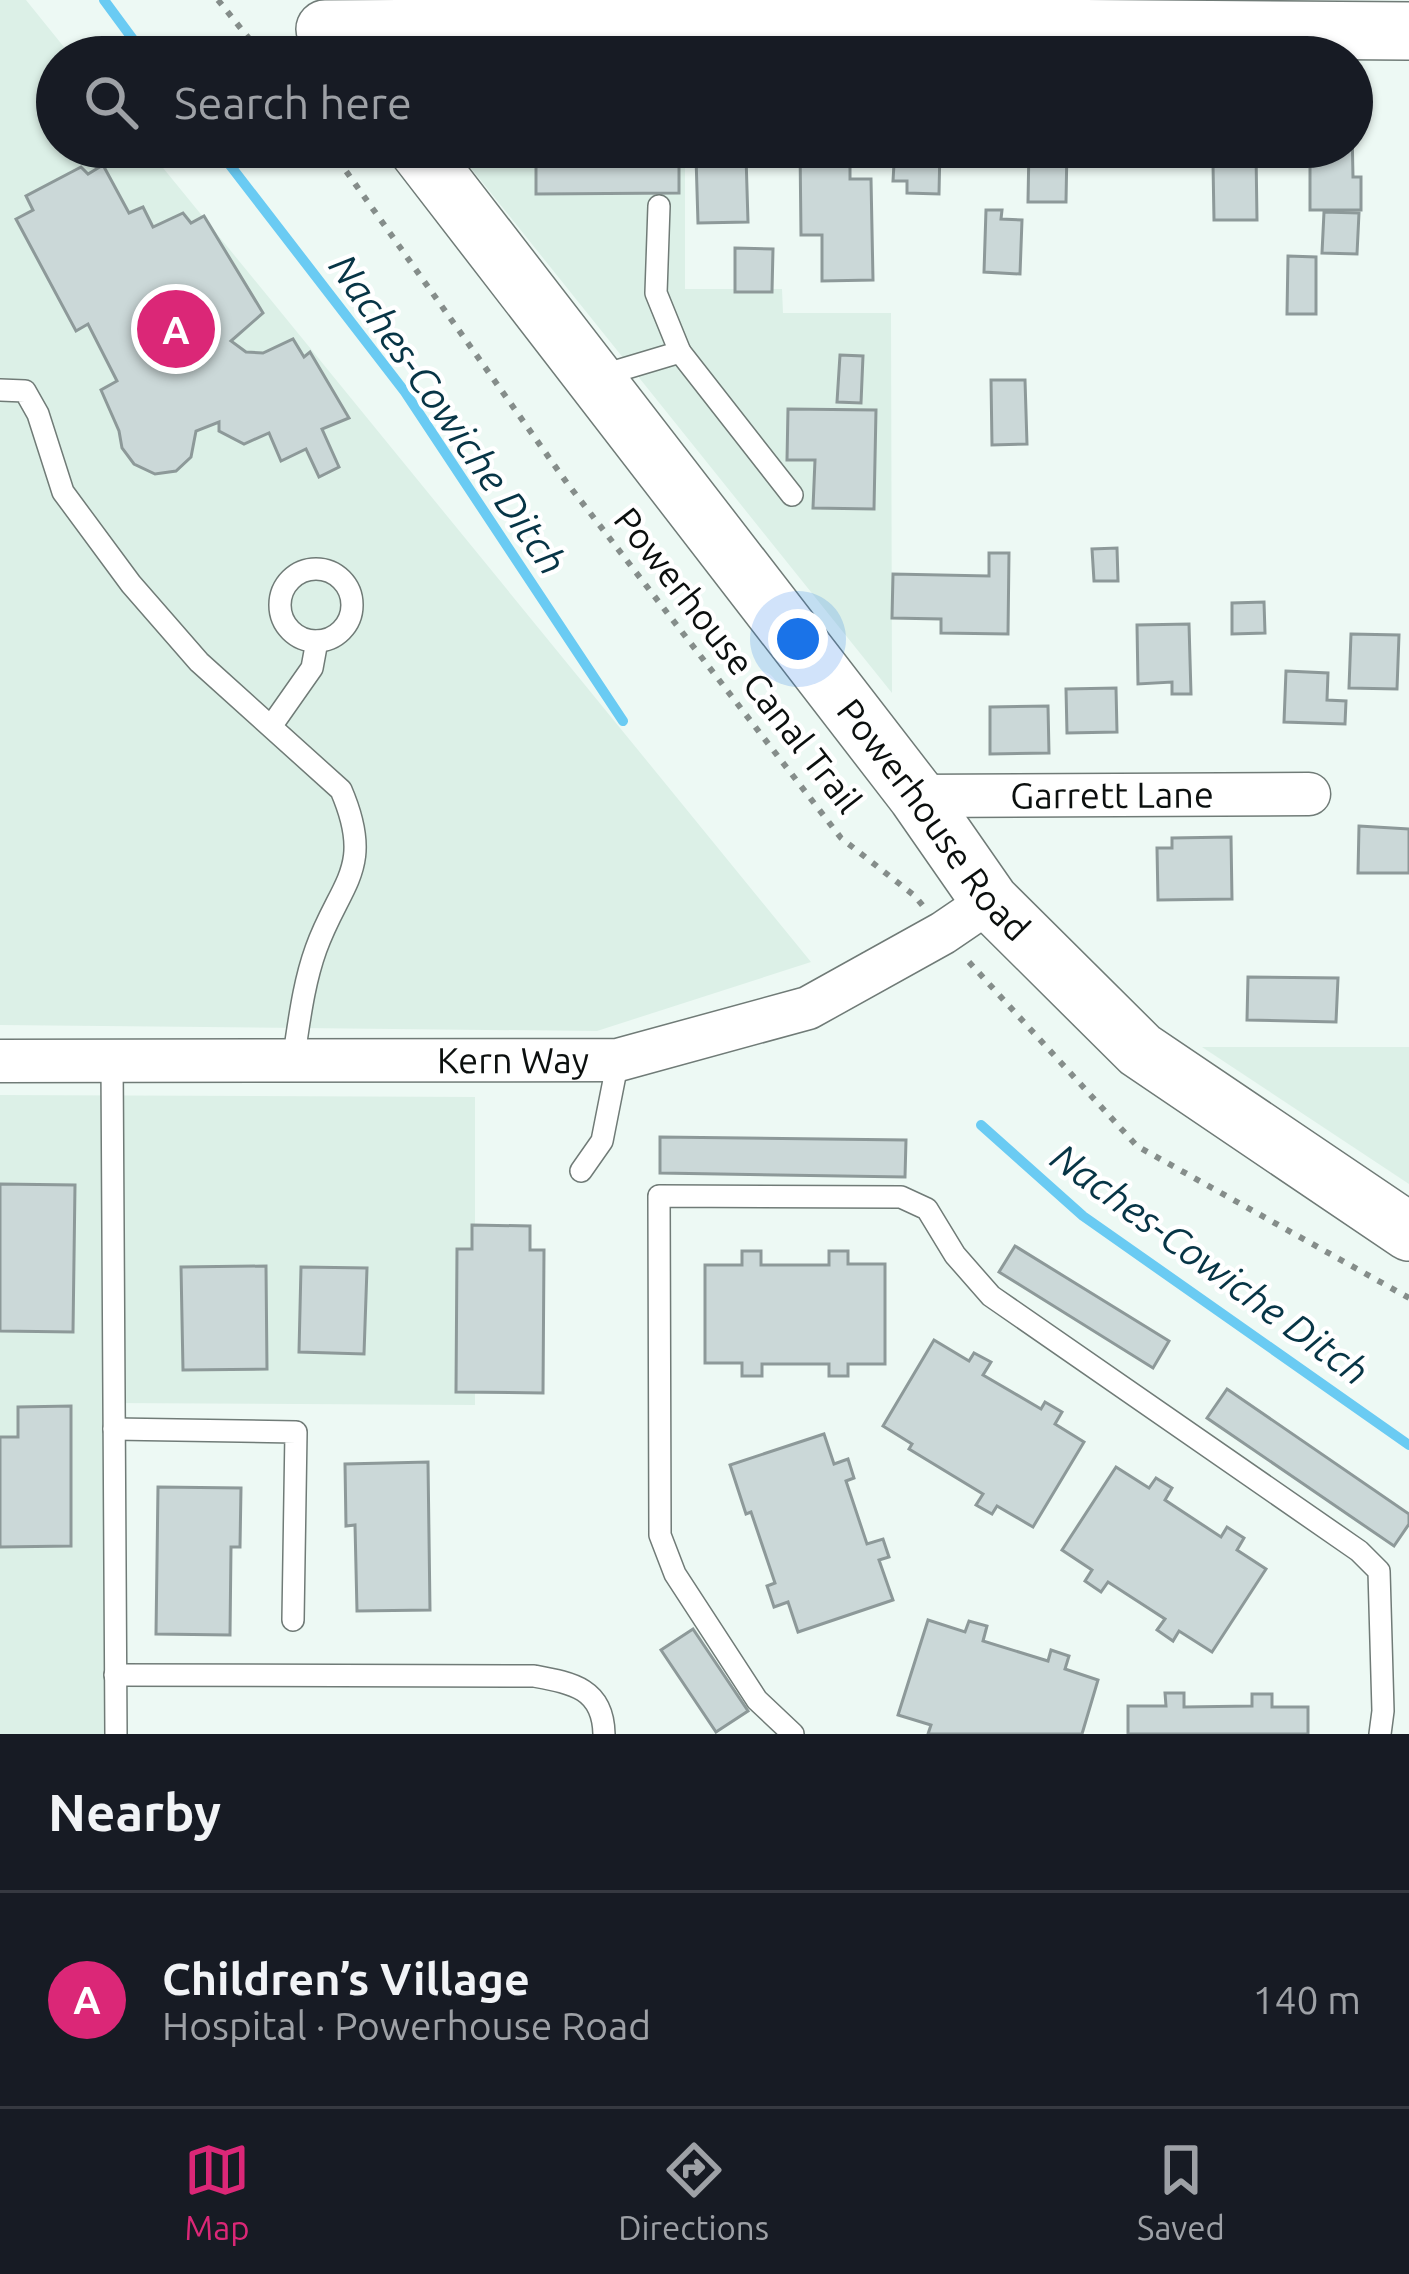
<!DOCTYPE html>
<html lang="en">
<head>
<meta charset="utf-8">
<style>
	:root { --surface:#171b24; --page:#20242c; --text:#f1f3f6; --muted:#9ea1a6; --line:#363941; --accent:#db2777 }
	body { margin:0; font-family:Ubuntu,sans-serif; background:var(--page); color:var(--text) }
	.you { position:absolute; left:798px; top:639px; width:42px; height:42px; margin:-30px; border:9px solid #fff; border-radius:50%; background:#1a73e8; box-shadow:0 0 0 18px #1a73e833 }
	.badge { display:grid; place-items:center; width:78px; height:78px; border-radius:50%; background:var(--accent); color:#fff; font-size:39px; font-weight:700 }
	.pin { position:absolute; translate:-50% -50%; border:6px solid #fff; box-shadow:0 3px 12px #0006 }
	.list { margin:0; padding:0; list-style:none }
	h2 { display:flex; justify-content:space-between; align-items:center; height:156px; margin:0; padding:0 48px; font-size:51px }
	h2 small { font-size:39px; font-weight:400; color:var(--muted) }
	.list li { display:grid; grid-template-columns:78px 1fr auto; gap:36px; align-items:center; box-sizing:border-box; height:216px; padding:0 48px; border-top:3px solid var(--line) }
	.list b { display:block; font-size:45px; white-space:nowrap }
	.list p { margin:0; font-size:39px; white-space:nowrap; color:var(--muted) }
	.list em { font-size:39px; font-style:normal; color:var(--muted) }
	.icon { flex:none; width:66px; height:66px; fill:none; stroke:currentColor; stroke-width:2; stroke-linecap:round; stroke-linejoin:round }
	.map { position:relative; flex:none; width:1409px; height:1734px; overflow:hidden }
	.search { position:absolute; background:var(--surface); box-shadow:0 3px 9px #0004; left:36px; right:36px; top:36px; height:132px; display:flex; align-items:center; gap:30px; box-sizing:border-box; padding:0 42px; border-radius:66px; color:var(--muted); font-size:45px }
	.sheet { height:372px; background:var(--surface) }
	nav { display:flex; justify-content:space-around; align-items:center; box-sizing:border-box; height:168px; border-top:3px solid var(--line); background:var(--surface); font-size:33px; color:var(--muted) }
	nav a { display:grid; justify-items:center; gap:6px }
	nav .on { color:var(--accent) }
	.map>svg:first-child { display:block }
	.built { fill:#dcf0e7 }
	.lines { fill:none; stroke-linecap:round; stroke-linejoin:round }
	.stream { stroke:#6acbf3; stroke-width:10 }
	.building { fill:#cbd8d8; stroke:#8d9999; stroke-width:3 }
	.lane-casing { stroke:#707b77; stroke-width:24 }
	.street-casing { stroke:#707b77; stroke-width:45 }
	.secondary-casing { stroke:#707b77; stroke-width:60 }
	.path { stroke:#858d8a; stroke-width:6; stroke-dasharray:6 9; stroke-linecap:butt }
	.lane { stroke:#fff; stroke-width:21 }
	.street { stroke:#fff; stroke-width:42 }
	.secondary { stroke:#fff; stroke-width:57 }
	.labels { text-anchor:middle; stroke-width:9; stroke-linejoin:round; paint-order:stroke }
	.street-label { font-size:36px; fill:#0b0f0e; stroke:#fff }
	.water-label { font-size:39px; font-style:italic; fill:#073546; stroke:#fff }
</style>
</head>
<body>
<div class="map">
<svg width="1409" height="1734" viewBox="0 0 1409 1734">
	<rect width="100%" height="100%" fill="#edf9f4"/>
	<g class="built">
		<path d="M0,0h26l46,57h-15v90h89l665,815 -214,69 -597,-6z"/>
		<path d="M454,147h231v142h97l1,24h108l1,380z"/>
		<path d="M1202,1047h207v137z"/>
		<path d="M0,1095l475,2v308l-366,-2 -2,331h-107z"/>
	</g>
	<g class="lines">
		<g class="stream">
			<path d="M104,0l42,57"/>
			<path d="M216,147l189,245 218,329"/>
			<path d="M981,1125l102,91 326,229"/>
		</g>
	</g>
	<g class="building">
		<path d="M1352,128l1,49h8v33h-51v-63h42z"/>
		<path d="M536,147h143v46l-143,1z"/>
		<path d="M800,147h50v32h21l2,101 -51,1v-46h-21z"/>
		<path d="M895,147h45l-1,47 -32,-1v-12h-14z"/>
		<path d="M1029,147h38l-1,55h-38z"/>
		<path d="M1256,152l1,68h-43l-1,-56h15v-11z"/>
		<path d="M746,156l2,66 -50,1 -2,-66z"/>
		<path d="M103,165l26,48 14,-6 10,20 30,-14 8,10 13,-7 59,97 -32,28 15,11 17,1 30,-14 11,18 6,-5 39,66 -27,11 17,38 -20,10 -13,-28 -25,12 -12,-28 -25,11 -25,-13v-9l-23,9 -5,26 -15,14 -21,3 -21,-10 -12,-16 -3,-17 -18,-41 16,-9 -29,-57 -12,7 -60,-112 17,-9 -7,-14 55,-29 7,7z"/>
		<path d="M986,210h16l-1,9 21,1 -2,54 -36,-2z"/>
		<path d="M1324,212l35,1 -2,41 -35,-1z"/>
		<path d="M735,248l38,1 -1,43h-37z"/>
		<path d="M1288,256l28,1v57h-29z"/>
		<path d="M840,355l23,1 -2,47 -24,-1z"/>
		<path d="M991,380h34l2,64 -35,1z"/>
		<path d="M788,409l88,1 -2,99 -61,-1 2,-48h-28z"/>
		<path d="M1117,548l1,33h-24l-2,-32z"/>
		<path d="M989,553h20l-1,81 -67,-1v-14l-49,-1 1,-44 96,2z"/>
		<path d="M1264,602l1,31 -33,1v-31z"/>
		<path d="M1189,624l2,70h-19v-12l-34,2 -1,-59z"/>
		<path d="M1351,634l48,1 -2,54 -48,-1z"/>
		<path d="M1286,671l42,2 -1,27 19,1 -1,23 -61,-2z"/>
		<path d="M1116,688l1,44 -50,1 -1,-44z"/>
		<path d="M1048,706l1,47 -59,1v-47z"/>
		<path d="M1359,826l50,3v44h-51z"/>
		<path d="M1231,837l1,62 -74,1 -1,-52h15v-10z"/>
		<path d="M1248,977l90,1 -2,44 -89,-2z"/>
		<path d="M660,1137l246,3 -1,37 -245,-4z"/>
		<path d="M0,1184l75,1 -2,147 -73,-1z"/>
		<path d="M472,1225l58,1v24h14l-1,143 -87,-1 1,-143h15z"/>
		<path d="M1015,1246l154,95 -16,27 -154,-96z"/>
		<path d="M742,1251h19v14h68v-14h19v13h37v100h-37v12h-19v-12h-67v12h-20v-13h-37v-98h37z"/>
		<path d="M266,1266l1,103 -84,1 -2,-103z"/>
		<path d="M301,1267l66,1 -3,86 -65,-2z"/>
		<path d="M934,1340l35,21 5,-8 17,9 -8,13 58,34 4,-7 17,10 -7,12 29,18 -51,85 -36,-21 -5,8 -16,-9 7,-11 -74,-45 3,-5 -29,-18z"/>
		<path d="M1227,1389l182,125v10l-15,22 -187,-128z"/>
		<path d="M71,1406v140l-71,1v-110h18v-30z"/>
		<path d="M824,1434l10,30 14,-5 6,19 -8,3 21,63 16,-5 6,18 -10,3 14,40 -95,32 -10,-30 -14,5 -7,-21 8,-3 -24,-71 -5,2 -16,-49z"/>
		<path d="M428,1462l2,148 -73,1 -2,-86 -9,1 -1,-62z"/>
		<path d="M1116,1467l33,21 7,-10 16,10 -7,12 56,37 6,-10 17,11 -7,12 29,19 -54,83 -33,-21 -6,10 -16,-11 8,-11 -57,-37 -7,10 -16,-11 7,-11 -30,-20z"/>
		<path d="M158,1487l83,1 -1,59h-9l-1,88 -74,-1z"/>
		<path d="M928,1620l37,12 4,-11 18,5 -4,15 65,20 3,-11 18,6 -4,13 33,11 -16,54h-154l3,-9 -33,-10z"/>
		<path d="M693,1629l55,82 -32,21 -55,-82z"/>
		<path d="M1165,1693h19v14l68,-1v-12h20v13h36v27h-180v-28h38z"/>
	</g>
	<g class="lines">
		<defs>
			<g id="lane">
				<path d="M659,206l-3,87 24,59"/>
				<path d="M600,376l80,-24 112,143"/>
				<path d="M0,390l25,1 13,23 25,78 68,92 68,78 142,128c34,79 -1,92 -25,159 -13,36 -17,75 -23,112"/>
				<circle cx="316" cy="605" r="36"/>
				<path d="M272,725l40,-57 5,-27"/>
				<path d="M112,1061l4,673"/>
				<path d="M581,1171l21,-30 16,-81"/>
				<path d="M114,1429l182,3 -3,188"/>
				<path d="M115,1675l419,1c38,7 69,12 70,58"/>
				<path d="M793,1734l-36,-34 -82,-126 -15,-39 -1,-339 242,1 26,12 28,46 36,41 368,255 20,20 4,140 -3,23"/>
			</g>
			<g id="street">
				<path id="s1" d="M917,796l392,-2"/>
				<path id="s2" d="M0,1061l618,-1 190,-52 135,-75 47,-32"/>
			</g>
			<g id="secondary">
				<path d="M325,29l437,-3 647,5"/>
				<path id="s3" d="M416,147l501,649 73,105 150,149 269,182"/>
			</g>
		</defs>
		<use href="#lane" class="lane-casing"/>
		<use href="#street" class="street-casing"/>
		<use href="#secondary" class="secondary-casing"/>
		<g class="path">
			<path d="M218,0l46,57"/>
			<path d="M329,147l238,336 274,355 74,58 8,10"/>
			<path d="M969,962l168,184 272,152"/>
		</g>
		<use href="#lane" class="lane"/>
		<use href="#street" class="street"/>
		<use href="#secondary" class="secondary"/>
	</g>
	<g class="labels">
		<g class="street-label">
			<text transform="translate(738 660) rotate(52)" y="13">Powerhouse Canal Trail</text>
			<text dy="13" stroke="none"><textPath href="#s1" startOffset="195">Garrett Lane</textPath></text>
			<text dy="13" stroke="none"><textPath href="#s3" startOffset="849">Powerhouse Road</textPath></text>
			<text dy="13" stroke="none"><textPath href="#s2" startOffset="513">Kern Way</textPath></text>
		</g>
		<g class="water-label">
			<text transform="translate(448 414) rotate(55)" y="14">Naches-Cowiche Ditch</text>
			<text transform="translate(1210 1264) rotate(36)" y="14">Naches-Cowiche Ditch</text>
		</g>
	</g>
</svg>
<div class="you"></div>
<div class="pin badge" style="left:176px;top:329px">A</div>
<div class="search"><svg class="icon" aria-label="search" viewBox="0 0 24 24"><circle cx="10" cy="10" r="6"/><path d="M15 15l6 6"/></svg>Search here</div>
</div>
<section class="sheet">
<h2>Nearby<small></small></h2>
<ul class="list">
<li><span class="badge">A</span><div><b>Children’s Village</b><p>Hospital · Powerhouse Road</p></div><em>140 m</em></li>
</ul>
</section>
<nav>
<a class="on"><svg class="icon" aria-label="map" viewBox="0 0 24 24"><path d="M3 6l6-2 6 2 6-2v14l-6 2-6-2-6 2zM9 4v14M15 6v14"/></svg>Map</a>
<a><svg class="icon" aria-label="directions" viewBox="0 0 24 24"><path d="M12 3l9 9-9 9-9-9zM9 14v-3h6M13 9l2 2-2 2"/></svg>Directions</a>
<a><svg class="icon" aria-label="saved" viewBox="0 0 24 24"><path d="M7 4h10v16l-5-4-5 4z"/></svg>Saved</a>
</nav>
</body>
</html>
